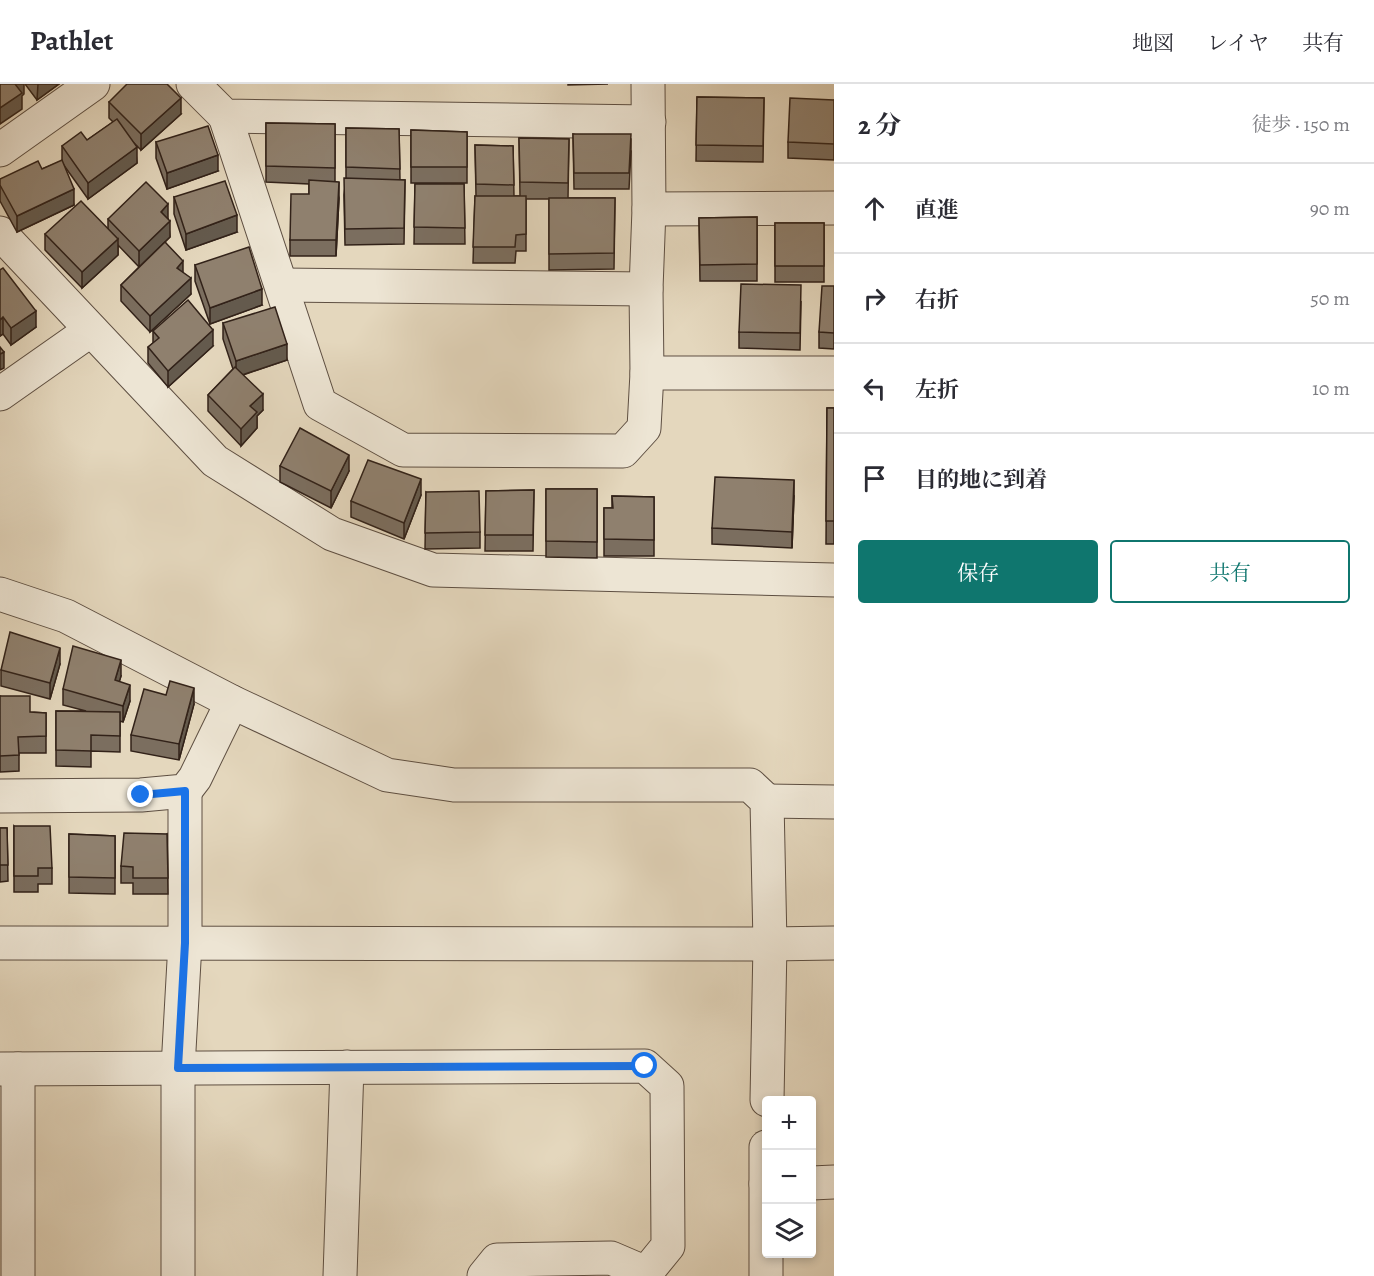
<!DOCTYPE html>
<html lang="ja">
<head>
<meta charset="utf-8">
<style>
	:root { --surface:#fff; --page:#f7f7f7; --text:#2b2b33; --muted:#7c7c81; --line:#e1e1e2; --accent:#0f766e }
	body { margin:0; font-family:Alegreya,"Noto Serif JP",serif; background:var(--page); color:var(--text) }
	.controls { position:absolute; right:18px; bottom:18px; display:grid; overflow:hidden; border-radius:6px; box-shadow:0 3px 9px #0003 }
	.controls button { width:54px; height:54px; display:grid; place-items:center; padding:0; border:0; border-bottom:2px solid var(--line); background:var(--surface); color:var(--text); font:30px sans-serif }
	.stop { position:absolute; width:18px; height:18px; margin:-14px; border:4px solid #1a73e8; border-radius:50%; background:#fff }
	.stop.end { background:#1a73e8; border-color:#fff; box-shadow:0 2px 6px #0008 }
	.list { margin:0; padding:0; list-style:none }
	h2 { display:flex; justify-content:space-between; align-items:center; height:78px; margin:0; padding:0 24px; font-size:26px }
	h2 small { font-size:20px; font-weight:400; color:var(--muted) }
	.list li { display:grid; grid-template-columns:39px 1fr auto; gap:18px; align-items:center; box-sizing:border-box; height:90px; padding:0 24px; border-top:2px solid var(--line) }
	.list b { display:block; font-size:22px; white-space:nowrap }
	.list em { font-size:20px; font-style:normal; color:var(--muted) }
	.actions { display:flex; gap:12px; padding:18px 24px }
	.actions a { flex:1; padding:14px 0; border:2px solid var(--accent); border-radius:6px; text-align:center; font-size:21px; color:var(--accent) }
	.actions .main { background:var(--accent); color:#fff }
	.icon { flex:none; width:33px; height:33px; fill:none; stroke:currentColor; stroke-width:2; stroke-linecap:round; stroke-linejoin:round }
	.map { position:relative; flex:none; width:834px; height:1192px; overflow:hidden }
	header { display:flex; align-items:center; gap:36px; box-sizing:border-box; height:84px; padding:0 30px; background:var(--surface); border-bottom:2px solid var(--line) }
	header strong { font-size:28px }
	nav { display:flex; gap:33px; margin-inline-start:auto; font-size:21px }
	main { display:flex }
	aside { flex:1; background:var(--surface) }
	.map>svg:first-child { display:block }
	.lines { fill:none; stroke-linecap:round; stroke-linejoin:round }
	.minor-casing { stroke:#5e4f42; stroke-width:35 }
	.minor { stroke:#ede5d4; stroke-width:33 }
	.wall { fill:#7b6e5f; stroke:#322219; stroke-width:1.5 }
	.shaded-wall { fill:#645a4d; stroke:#322219; stroke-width:1.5 }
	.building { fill:#8f806e; stroke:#322219; stroke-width:1.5 }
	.route { stroke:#1a73e8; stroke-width:8 }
</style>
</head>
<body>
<header>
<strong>Pathlet</strong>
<nav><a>地図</a><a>レイヤ</a><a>共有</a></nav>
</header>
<main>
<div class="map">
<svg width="834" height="1192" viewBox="0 0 834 1192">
	<rect width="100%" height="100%" fill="#e4d7bd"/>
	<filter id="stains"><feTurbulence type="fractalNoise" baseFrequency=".00333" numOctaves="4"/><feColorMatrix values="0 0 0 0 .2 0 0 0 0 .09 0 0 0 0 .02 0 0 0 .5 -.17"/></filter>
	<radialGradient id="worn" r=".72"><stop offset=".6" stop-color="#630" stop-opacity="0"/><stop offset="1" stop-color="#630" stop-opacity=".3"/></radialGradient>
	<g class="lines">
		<defs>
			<g id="minor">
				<path d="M193,0l32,32 424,6"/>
				<path d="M225,32l95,288 83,46 220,1 21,-23 3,-55 -1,-84 3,-80 -1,-125"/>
				<path d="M0,66l93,-66"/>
				<path d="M649,125l185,-1"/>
				<path d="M0,149l215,228 117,73 101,36 401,10"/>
				<path d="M282,201l364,4"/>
				<path d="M647,289h187"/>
				<path d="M0,310l91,-64"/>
				<path d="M0,510l66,22 166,86 155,73 67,10h296l17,16 3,143 -3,156"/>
				<path d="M0,712l141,-1 44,-4 10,-13 37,-76"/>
				<path d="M767,717l67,1"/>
				<path d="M0,859l770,1 64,-1"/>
				<path d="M0,985l645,-3 22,20 1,160 -22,27 3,3"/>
				<path d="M766,1063v37"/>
				<path d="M812,1099l22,-1"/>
				<path d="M18,1192v-207"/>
				<path d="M178,1192v-208l7,-125v-152"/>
				<path d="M340,1192l7,-209"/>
				<path d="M484,1192l13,-16 114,-2 35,15 -2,3"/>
				<path d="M766,1192v-92"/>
			</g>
		</defs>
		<use href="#minor" class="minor-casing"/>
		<use href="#minor" class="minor"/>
	</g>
	<g class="wall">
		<path d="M25,0h34l-22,16z"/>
		<path d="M568,0h40l-40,1z"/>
		<path d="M697,13l67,1 -1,64 -67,-1z"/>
		<path d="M834,16v60l-46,-2v-16z"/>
		<path d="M109,18l72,12 -40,36 -6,-6 2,19 -49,36 -25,-35 11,41 -57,27 -17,-31v-22l42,-10 20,-8v-15l25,-6 26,-18 -4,-4z"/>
		<path d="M266,39l69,1v58l4,16 -3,58h-46v-16l19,-46v-10l-43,-2z"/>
		<path d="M346,44l53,1 1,51h5l-1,64 -59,1 -1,-50 2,-17z"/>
		<path d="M411,46l56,2v51h-56z"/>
		<path d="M573,50l58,17 -2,38h-55z"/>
		<path d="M519,54l50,1 -1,59h47l-1,71 -65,1v-71h-23v52h-10l-1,12h-42l2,-67h1l-1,-51 38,1 1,50h6z"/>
		<path d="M156,58l62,29 -51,18 -11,-31z"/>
		<path d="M415,100h49l1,60h-51z"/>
		<path d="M174,113l63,35 -51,18 -12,-36z"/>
		<path d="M757,133v64h-57l-1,-63z"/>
		<path d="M108,135h60l2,18 -5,5 18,31 8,21 -41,38 -29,-31v-16l18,-18 -21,-22v10l-36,33 -37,-38v-16l63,-5z"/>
		<rect x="775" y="139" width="49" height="59"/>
		<path d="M195,181l67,40 -52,19 -15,-43z"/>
		<path d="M0,186l36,57 -25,18 -8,-11 -3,2z"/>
		<path d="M834,202v63l-15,-1v-16z"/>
		<path d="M801,218l-1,48 -61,-2v-16z"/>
		<path d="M223,239l64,37 -44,15 20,35 -6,6v12l-16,18 -33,-35v-16l25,-26 -10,-30z"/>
		<path d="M153,247l60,15 -45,41 -20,-24v-16l5,-4z"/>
		<path d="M827,324h7v136h-8z"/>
		<path d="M280,382l69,5 -18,37 -51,-26z"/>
		<path d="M546,405h51v69l-51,-1z"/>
		<path d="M534,406l-1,61h-48l1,-60z"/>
		<path d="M426,408l54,40v16l-55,1z"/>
		<path d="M421,411l-17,44 -53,-22v-16z"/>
		<path d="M612,412l42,1v59h-50v-48h8z"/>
		<path d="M794,412l-2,52 -80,-4v-16z"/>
		<path d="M60,580l-10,35 -49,-13v-16z"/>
		<path d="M121,592l-2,6 11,19 -7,21 -3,-1v31l-29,-1v16l-35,-1v-55h30l-23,-6v-16z"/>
		<path d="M166,611l28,9 -15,56 -48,-9v-16z"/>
		<path d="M0,612l30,16 16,1v40h-27v18l-19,1z"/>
		<path d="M14,742l38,42v16h-14v8h-24z"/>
		<path d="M0,744h7l1,53 -8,1z"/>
		<path d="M69,750l46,2v58l-46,-1z"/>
		<path d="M167,750l1,60h-35v-11h-12v-17z"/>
	</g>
	<g class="shaded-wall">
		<path d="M15,0h9v10l-2,2v13l-22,15v-16z"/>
		<path d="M38,0h21l-22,16z"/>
		<path d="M181,14v16l-40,36v-16z"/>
		<path d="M137,63v16l-49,36v-16z"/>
		<path d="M218,71v16l-51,18v-16z"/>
		<path d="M339,98v16l-3,58v-16z"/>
		<path d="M74,105v16l-57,27v-16z"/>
		<path d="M168,120v16l-7,-8z"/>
		<path d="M237,131v17l-51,18v-16z"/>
		<path d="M170,137v16l-31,30v-16z"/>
		<path d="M118,155v16l-36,33v-16z"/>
		<path d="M183,177v17l-6,-10z"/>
		<path d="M191,194v16l-41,38v-16z"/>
		<path d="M262,205v16l-52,19v-16z"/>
		<path d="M36,227v16l-25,18v-17z"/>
		<path d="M3,233v17l-3,2v-16z"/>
		<path d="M213,246v16l-45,41v-16z"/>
		<path d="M287,260v16l-51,17v-16z"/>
		<path d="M4,268v16l-4,2v-16z"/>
		<path d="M263,310v16l-6,6v12l-16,18v-17l9,-23z"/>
		<path d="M349,371v16l-18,37v-17z"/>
		<path d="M421,395v16l-17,44v-16z"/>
		<path d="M794,396v16l-2,52v-16z"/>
		<path d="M60,564v16l-10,35v-16z"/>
		<path d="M121,576v16l-6,20v-16z"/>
		<path d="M130,601v16l-7,21v-16z"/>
		<path d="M194,604v16l-15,56v-16z"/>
	</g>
	<g class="building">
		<path d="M0,0h15l7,9 -22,15z"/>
		<path d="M127,0h40l14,14 -40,36 -32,-32z"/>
		<path d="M697,13l67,1 -1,48 -67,-1z"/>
		<path d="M790,14l44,2v44l-46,-2z"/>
		<path d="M117,35l20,28 -49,36 -26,-37 19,-14 6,8z"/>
		<path d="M266,39l69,1v44l-69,-2z"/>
		<path d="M208,42l10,29 -51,18 -11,-31z"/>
		<path d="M346,44l53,1 1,40 -54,-2z"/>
		<path d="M411,46l56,2v35h-56z"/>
		<path d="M573,50h58l-2,39h-55z"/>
		<path d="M519,54l50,1 -1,44 -48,-1z"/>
		<path d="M475,61l38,1 1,39 -38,-1z"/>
		<path d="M62,76l12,29 -57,27 -17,-31v-6l38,-18 4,8z"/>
		<path d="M344,94l61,2 -1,48 -59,1z"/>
		<path d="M309,96l30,2 -3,58h-46l1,-46h18z"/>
		<path d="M225,97l12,34 -51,19 -12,-37z"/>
		<path d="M146,98l22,22 -7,8 9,9 -31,30 -31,-32z"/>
		<path d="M415,100h49l1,44 -51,-1z"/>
		<path d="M475,112h51v38l-10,1 -1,12h-42z"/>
		<path d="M549,114h66l-1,55 -65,1z"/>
		<path d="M81,117l37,38 -36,33 -37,-38z"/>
		<path d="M757,133v47l-57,1 -1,-47z"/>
		<rect x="775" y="139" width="49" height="43"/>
		<path d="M165,158l18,19 -6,7 14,10 -41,38 -29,-31z"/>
		<path d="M249,163l13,42 -52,19 -15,-43z"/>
		<path d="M3,184l33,43 -25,17 -8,-11 -3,3v-50z"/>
		<path d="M741,200l60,1 -1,48 -61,-1z"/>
		<path d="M822,202h12v47l-15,-1z"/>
		<path d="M188,216l25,30 -45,41 -20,-24 11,-9 -6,-7z"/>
		<path d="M275,223l12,37 -51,17 -13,-38z"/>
		<path d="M0,263l4,5 -4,2z"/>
		<path d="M235,283l28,27 -13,12 7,6 -16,17 -33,-34z"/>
		<path d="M827,324h7v113h-8z"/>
		<path d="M300,344l49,27 -18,36 -51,-25z"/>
		<path d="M368,376l53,19 -17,44 -53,-22z"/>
		<path d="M715,393l79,3 -2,52 -80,-4z"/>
		<path d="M546,405h51v53l-51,-1z"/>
		<path d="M534,406l-1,45h-48l1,-44z"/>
		<path d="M479,407l1,41 -55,1 1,-41z"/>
		<path d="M612,412l42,1v43l-50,-1v-31h9z"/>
		<path d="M10,548l50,16 -10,35 -49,-13z"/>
		<path d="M73,562l48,14 -6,20 15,5 -7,21 -60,-17z"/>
		<path d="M170,597l24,7 -15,56 -48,-9 13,-46 22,6z"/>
		<path d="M0,612h30v16l16,1v23l-28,1 1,18 -19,1z"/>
		<path d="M56,627l64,1v24l-29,-1v16l-35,-1z"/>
		<path d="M14,742h36l2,42h-14v8h-24z"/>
		<path d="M0,744h7l1,37h-8z"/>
		<path d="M124,749l43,1 1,44h-35v-11l-12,-1z"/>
		<path d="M69,750l46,2v42l-46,-1z"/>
	</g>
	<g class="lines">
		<path class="route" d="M141,711l44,-4v152l-7,125 467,-2"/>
	</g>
	<rect width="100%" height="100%" filter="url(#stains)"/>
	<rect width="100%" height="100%" fill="url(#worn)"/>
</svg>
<div class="controls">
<button>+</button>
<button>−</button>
<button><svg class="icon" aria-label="layers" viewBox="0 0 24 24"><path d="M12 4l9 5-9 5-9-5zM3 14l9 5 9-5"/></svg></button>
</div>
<div class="stop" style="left:645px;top:982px"></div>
<div class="stop end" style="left:141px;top:711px"></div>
</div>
<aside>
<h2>2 分<small>徒歩 · 150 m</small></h2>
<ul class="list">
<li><svg class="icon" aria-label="ahead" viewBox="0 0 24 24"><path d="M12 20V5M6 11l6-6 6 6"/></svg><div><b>直進</b></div><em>90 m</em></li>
<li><svg class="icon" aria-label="right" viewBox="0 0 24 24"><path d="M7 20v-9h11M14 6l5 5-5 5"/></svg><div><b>右折</b></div><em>50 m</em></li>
<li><svg class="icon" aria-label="left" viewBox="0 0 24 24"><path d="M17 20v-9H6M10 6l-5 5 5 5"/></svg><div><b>左折</b></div><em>10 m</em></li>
<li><svg class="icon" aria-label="arrive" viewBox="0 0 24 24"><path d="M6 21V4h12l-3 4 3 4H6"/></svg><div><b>目的地に到着</b></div></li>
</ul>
<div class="actions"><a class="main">保存</a><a>共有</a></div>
</aside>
</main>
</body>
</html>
